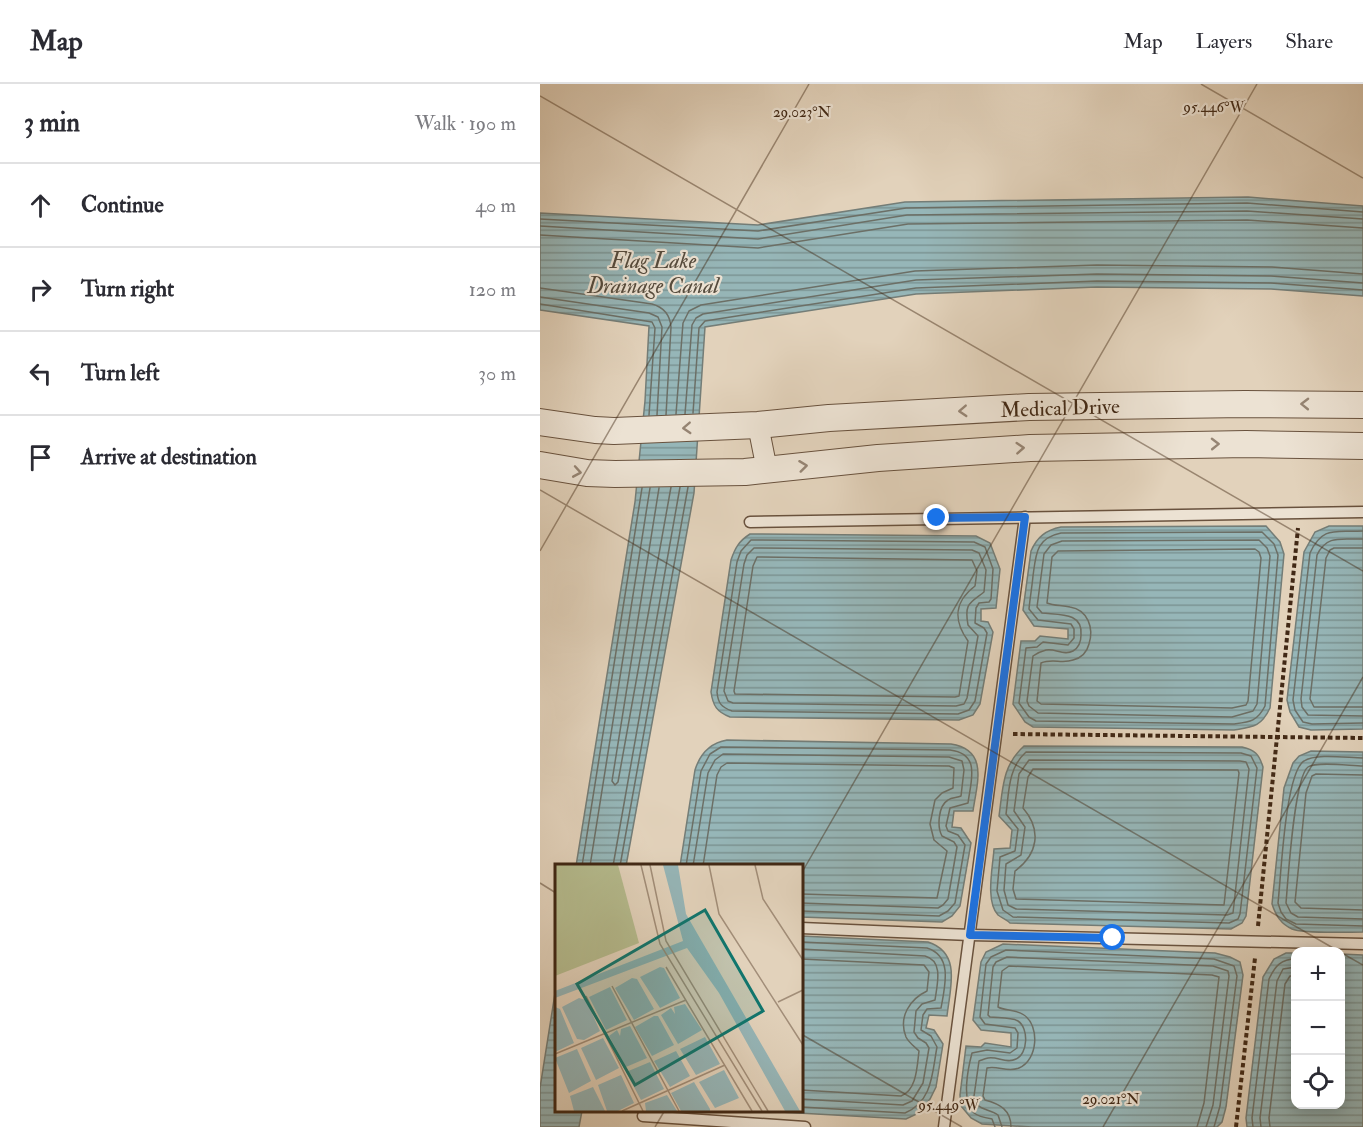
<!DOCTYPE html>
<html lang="en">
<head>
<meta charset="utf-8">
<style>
	:root { --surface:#fff; --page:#f2f2f3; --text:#2b2b33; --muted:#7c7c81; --line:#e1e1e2 }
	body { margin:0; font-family:"IM FELL Double Pica",serif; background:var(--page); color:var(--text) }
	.controls { position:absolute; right:18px; bottom:18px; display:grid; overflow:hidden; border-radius:12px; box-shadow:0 3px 15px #0003 }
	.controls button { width:54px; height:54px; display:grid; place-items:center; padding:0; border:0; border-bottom:2px solid var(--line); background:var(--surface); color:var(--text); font:30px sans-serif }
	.stop { position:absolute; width:18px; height:18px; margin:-14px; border:4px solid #1a73e8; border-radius:50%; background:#fff }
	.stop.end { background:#1a73e8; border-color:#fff; box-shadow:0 2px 6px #0008 }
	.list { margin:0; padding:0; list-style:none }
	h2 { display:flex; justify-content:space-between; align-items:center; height:78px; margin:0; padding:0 24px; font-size:26px }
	h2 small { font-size:20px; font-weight:400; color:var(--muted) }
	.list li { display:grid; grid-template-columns:39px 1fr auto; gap:18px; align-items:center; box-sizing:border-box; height:84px; padding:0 24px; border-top:2px solid var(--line) }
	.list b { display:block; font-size:22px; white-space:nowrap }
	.list em { font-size:20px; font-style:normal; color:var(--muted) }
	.icon { flex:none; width:33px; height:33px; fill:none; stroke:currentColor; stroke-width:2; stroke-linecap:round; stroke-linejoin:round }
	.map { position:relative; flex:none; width:823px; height:1043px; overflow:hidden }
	header { display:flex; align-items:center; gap:36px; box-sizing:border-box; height:84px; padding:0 30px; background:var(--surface); border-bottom:2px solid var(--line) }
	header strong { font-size:28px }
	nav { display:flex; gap:33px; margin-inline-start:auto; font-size:21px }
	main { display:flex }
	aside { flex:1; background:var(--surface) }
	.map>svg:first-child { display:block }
	.water { fill:url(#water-rules); stroke:#747d77; stroke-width:1.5 }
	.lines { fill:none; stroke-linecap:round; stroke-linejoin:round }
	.shore { stroke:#6c6f66; stroke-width:1.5 }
	.service-casing { stroke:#69523e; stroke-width:13 }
	.minor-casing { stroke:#69523e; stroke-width:22 }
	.tertiary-casing { stroke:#69523e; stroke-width:28 }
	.path { stroke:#412815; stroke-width:4; stroke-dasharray:4.5 3; stroke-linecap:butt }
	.service { stroke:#ece2d3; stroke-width:10 }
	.minor { stroke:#ece2d3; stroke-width:20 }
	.tertiary { stroke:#ece2d3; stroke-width:26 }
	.oneway { stroke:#968574 }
	.route { stroke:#1a73e8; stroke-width:8 }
	.ticks { fill:none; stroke:#412815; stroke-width:1.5; stroke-opacity:0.45 }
	.labels { text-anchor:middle; stroke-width:4.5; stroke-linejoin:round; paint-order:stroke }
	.street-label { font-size:21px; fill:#412815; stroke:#ece2d3 }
	.water-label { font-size:22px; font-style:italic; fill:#564c3e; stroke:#ece2d3 }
	.inset-road { fill:none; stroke:#a28e79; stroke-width:1.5 }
	.view { fill:#0f766e; fill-opacity:0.15; stroke:#0f766e; stroke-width:3 }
	.inset-edge { fill:none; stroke:#412815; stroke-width:3 }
	.ticks-label { font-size:15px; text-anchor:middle; fill:#412815; stroke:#ece2d3; stroke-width:4.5; stroke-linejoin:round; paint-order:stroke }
</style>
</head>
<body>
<header>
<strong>Map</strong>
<nav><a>Map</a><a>Layers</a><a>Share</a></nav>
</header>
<main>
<aside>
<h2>3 min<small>Walk · 190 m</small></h2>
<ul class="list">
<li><svg class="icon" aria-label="ahead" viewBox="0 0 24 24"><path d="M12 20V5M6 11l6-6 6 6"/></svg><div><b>Continue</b></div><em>40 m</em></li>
<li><svg class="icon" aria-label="right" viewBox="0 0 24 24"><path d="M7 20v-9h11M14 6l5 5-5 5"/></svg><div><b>Turn right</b></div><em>120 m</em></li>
<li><svg class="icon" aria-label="left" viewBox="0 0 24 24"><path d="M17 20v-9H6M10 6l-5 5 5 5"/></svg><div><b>Turn left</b></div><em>30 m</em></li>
<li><svg class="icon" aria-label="arrive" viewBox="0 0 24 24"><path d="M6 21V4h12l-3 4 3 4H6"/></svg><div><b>Arrive at destination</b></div></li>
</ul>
</aside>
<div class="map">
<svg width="823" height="1043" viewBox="0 0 823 1043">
	<defs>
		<pattern id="water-rules" width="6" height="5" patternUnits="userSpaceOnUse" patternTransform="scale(1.5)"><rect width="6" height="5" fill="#96b6b8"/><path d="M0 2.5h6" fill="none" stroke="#7c9494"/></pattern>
	</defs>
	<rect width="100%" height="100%" fill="#e2d2bb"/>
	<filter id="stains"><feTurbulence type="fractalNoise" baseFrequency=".00333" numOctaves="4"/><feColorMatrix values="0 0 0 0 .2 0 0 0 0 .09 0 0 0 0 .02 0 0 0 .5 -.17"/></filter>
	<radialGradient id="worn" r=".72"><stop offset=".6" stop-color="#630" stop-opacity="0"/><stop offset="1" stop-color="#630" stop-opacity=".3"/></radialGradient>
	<g class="water">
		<path d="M708,113l115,9v90l-92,-7 -174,-2 -181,7 -211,33 -11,166 -68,373h-50l59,-364 10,-101 4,-75 -109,-16v-97l218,12 147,-23z"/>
		<path d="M726,442l14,16 4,12 -14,154c-9,19 -17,19 -36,22l-201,-3 -8,-5 -12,-18 8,-63h14l5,-5 28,3v-10l-34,-3 -11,-16 8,-59c6,-14 15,-21 30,-24z"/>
		<path d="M789,442h34v203l-52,1 -12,-3 -9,-15 -3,-12 17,-148 11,-20z"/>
		<path d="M210,450l226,2 14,7 10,26 -4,39 -15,1v12l7,1 5,10 -13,72 -7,11 -14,5 -229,-3c-13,-5 -17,-11 -19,-25l20,-132c4,-12 8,-19 19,-26z"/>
		<path d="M187,656l224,4c38,6 26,39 22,67h-19l-2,16 9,1 10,15 -11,63 -8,10 -10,6 -141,-5v-51h-121l15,-96c5,-16 15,-27 32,-30z"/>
		<path d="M484,662l218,1c13,3 17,7 21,20l-17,149 -4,7 -11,6 -221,-6c-3,-3 -8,-5 -12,-8 -13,-14 -5,-49 -4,-66l16,-1 2,-18 -13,-14c4,-28 3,-50 25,-70z"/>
		<path d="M771,667l52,1v180c-16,0 -59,2 -71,-3 -11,-5 -16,-13 -20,-25l12,-116 9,-25 6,-7z"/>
		<path d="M261,852l127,6c34,11 22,46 19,74l-18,-1 -3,13 8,2 9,14 -7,43 -6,12 -9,13 -15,7 -146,-8 41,-1z"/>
		<path d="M463,860l212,9 15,4 10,5 3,13 -17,132 -4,15 -5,5h-185l-50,-3 -11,-6 -10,-12 -1,-11 6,-49 15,1 4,-4 26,4v-14l-30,-3 -8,-10 8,-58 5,-10z"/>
		<path d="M746,869h9l1,151h44l1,-150 22,1v172h-116l-1,-9 17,-141 11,-18z"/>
		<path d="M16,903v123l26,1 -3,16h-39v-39z"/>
	</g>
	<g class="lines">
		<g class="shore">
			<path d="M0,135l218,12 148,-23 341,-5 116,9"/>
			<path d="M0,142l218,13 149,-24 340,-4 116,8"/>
			<path d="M0,151l218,13 150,-24 339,-4 116,8"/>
			<path d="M0,204l112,16c11,3 18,11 19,23l-5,88"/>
			<path d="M0,213l109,16 9,4 4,10 -5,88"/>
			<path d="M0,220l112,18 3,6 -6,87"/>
			<path d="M153,329l6,-85 6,-7 211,-33 181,-7 174,2 92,7"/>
			<path d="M136,330l7,-91 6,-12 12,-6 214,-34 182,-6 175,2 91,7"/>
			<path d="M145,330l7,-89 4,-7 7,-4 213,-34 181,-6 174,2 92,7"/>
			<path d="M119,404l-47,293 3,4 3,-3 53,-295"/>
			<path d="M823,447c-27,2 -40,-6 -53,22l-17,147 2,10 8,12 9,2 51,-1"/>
			<path d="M722,448l12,12 4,11 -13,151c-8,16 -16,16 -32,18l-197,-3 -7,-4 -10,-14 7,-55 11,-1 6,-5 25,3 6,-7v-9l-3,-5 -33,-4 -9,-11c1,-11 3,-22 4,-33 3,-22 3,-38 28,-43z"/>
			<path d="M823,455c-21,1 -36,-5 -46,16l-16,144 1,8 6,8 55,1"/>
			<path d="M211,456l223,2 11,5 8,22 -2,30 -2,3 -10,1 -3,5 -1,15 9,5 3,5 -12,68 -6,9 -11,4 -226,-3c-11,-4 -14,-8 -15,-19l20,-130 4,-11z"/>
			<path d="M719,456l8,8 3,8 -13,148 -4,7 -21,6 -194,-4 -9,-7 -2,-5 6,-45c3,-2 9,-5 13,-6 9,-2 18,6 27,1 7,-4 8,-10 8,-16 2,-23 -22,-20 -39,-22l-5,-6 7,-53 7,-9 11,-4z"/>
			<path d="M214,464l218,2 7,3 7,17 -2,22c-14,11 -20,11 -16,33l10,11 -11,62 -3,6 -8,2 -223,-3 -5,-2 -4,-10 20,-127 3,-9z"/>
			<path d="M823,464h-29l-4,2 -4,8 -16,141 4,8h49"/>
			<path d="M715,465l4,3 2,6 -13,143 -2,4 -14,3 -191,-4 -4,-3 4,-38c11,-5 21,1 32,-3 8,-2 14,-8 16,-16 5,-16 -1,-34 -19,-37 -8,-2 -16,-1 -23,-4l5,-46 6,-6z"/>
			<path d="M217,473l215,3 5,11 -2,15c-21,16 -22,34 -7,55l-9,55 -4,1 -220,-3 -1,-3 19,-125z"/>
			<path d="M486,668l215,1 10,3 6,12 -17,146 -2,5 -9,4 -216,-6 -10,-7 -6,-19 3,-34 15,-6 3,-22 -12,-15c3,-22 2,-46 20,-62z"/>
			<path d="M823,674c-15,0 -47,-5 -59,3 -19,12 -23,117 -26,142l3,9 5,7 10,5 67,2"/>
			<path d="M489,676l211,1 6,1 3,7 -16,144 -6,2 -211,-6 -8,-4 -4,-15 2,-26 15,-9 4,-28 -11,-16 5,-37z"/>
			<path d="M823,682c-12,0 -46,-5 -55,1 -14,10 -20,114 -22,136l5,10 7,4 65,2"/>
			<path d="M493,685l205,1 1,3 -15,132 -208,-6 -3,-10 2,-18c23,-17 27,-41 8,-63l5,-31z"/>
			<path d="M823,691l-47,-1 -4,2 -6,17 -11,109 6,6 62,2"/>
			<path d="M42,782l60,-378"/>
			<path d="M50,782l60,-378"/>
			<path d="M73,782l67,-379"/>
			<path d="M80,782l68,-379"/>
			<path d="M146,782l15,-95 9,-17 11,-7 229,3c31,4 21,30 18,53l-18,5 -4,18 2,5 10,4 7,10 -10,58 -7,8 -9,5 -138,-5"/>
			<path d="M153,782l15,-93 7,-13 8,-6 226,3 13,4 2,9 -3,26c-4,2 -9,1 -13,4 -10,6 -11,27 -6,36l12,6 3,5 -9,52 -5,6 -5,3 -137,-5"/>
			<path d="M163,782l14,-91 4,-8 6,-4 222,3 5,2 -1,20 -11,5 -7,7 -5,24 4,16 13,11 -10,47 -136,-4"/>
			<path d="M261,858l126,6c26,8 18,38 14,60l-14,1 -4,6 -2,15 10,6 6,11c-5,26 -4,54 -32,66l-104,-6"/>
			<path d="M261,865l124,7c19,5 12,29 10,44l-13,4 -6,7 -2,21 4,6 8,5 3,5 -6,35 -11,18 -9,4 -102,-6"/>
			<path d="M261,875l123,6 5,7 -2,19c-17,8 -29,26 -21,46 3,6 9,10 13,14 -2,15 -2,39 -18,45l-100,-6"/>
			<path d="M455,1043l-3,-8c-6,-1 -13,-2 -18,-6 -13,-11 -6,-45 -2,-60l15,-3 23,3 7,-5 1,-15 -3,-5 -30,-4 -5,-7 6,-53 5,-7 15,-7 208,9 20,7 3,10 -17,130 -6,21"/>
			<path d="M462,1043l-4,-12c-9,-7 -23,-4 -24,-19l5,-35c3,-1 5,-2 9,-3 9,-2 19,6 28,1 12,-5 13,-31 2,-38 -7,-4 -20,-3 -28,-4l-2,-2 5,-48 3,-5 11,-5 206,9 15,5 1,5 -16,129 -7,22"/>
			<path d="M471,1043c0,-17 -11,-23 -26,-27l-2,-4 4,-28c10,-3 21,5 32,0 19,-8 21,-42 5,-53 -8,-6 -19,-4 -26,-8l4,-36 7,-5 203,9 7,2 -15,126 -7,24"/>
			<path d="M713,1043l-1,-9 17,-139c6,-13 12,-20 27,-20"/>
			<path d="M721,1043l-1,-9 17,-137 6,-12 13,-2"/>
			<path d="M730,1043l-1,-9 16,-134 5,-8h6"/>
		</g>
		<defs>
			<g id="service">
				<path d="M210,438l613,-10"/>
				<path d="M261,844l169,7 393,9"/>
				<path d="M103,1032l162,11"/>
				<path d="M404,1043l81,-610"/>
			</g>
			<path id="minor" d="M218,341l9,45"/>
			<g id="tertiary">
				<path d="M0,338l55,8 19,1 144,-6 71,-7 200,-11 216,-3 118,1"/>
				<path d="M0,381l47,8 28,1 130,-2 133,-14 152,-10 216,-4 117,2"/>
			</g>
		</defs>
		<use href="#service" class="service-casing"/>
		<use href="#minor" class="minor-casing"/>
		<use href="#tertiary" class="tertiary-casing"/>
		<g class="path">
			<path d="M473,650l350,4"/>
			<path d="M718,842l40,-398"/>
			<path d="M696,1043l19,-169"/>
		</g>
		<use href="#service" class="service"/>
		<use href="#minor" class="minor"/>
		<use href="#tertiary" class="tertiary"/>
	</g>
	<defs><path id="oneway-chevron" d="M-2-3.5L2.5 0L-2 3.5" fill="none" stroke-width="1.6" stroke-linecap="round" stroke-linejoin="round" transform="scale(1.5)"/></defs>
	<g class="oneway">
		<use href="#oneway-chevron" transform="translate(765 320) rotate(-179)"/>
		<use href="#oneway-chevron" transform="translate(423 327) rotate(177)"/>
		<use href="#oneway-chevron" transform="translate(147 344) rotate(177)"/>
		<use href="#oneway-chevron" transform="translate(675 360) rotate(-1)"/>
		<use href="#oneway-chevron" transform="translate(480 364) rotate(-4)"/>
		<use href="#oneway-chevron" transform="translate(263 382) rotate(-7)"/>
		<use href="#oneway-chevron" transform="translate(37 388) rotate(10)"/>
	</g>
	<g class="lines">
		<path class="route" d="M397,434l88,-1 -55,418 143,3"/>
	</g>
	<path class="ticks" d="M661,0l162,94M0,12l823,475M0,406l800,462M0,467l269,-467M261,790l456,-790M0,799l16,10M800,868l23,13M261,950l161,93M115,1043l10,-17M563,1043l260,-450"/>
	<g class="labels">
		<g class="street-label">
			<text transform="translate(520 324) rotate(-2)" y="7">Medical Drive</text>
		</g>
		<g class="water-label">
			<text x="113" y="184">Flag Lake<tspan x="113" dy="25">Drainage Canal</tspan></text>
		</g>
	</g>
	<g transform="translate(15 780)">
		<rect width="248" height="248" fill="#e2d2bb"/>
		<path d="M0,1h63l21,78 -84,33z" fill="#b5bb8e"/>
		<path d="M108,1h15l8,49 114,197h-15l-66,-118 -32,-45 -132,50v-7l128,-50zM105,103l4,1 16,30 -20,10 -20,-31zM77,114l5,1 17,30 -20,11 -19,-32zM55,123l17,33 -21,10 -17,-33zM24,134l7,2 14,31 -16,9 -7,-1 -15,-32zM130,140l17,26 -24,14 -17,-29 10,-7 4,6 -1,-7zM0,143l5,2 14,34 -19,9zM99,152h4l16,29 -22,11 -17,-29zM75,162l17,32 -21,9 -17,-31 8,-6 3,6 1,-7zM150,173l15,27 -24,11 -16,-26zM48,174l16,30 -23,12 -15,-32zM22,185l14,32 -22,12 -14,-35zM121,187l14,25 -20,11 -16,-26zM95,198l14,27 -23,11 -15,-28zM169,206l15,28 -24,10 -16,-26zM66,211l13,28 -16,8h-11l-9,-26zM139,218l16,27v2h-29l-10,-18zM38,223l12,24h-31l-4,-15zM112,231l10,16h-31l-1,-8z" fill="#96b6b8"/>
		<path class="inset-road" d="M86,1l19,79 102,167M95,1l16,76 102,170M154,1l10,49 84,131M200,1l8,34 40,61M111,103l86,144M57,122l67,125M31,132l57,115M223,138l25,-12M0,190l131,-54M67,247l103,-46"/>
		<path class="view" d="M150,46l58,101 -128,74 -58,-101z"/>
		<rect width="248" height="248" class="inset-edge"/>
	</g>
	<g class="ticks-label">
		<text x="674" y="28">95.446°W</text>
		<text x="262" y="33">29.023°N</text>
		<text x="571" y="1020">29.021°N</text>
		<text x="409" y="1026">95.449°W</text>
	</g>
	<rect width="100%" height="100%" filter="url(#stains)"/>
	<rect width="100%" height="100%" fill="url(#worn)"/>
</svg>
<div class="controls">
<button>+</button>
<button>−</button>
<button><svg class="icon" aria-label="locate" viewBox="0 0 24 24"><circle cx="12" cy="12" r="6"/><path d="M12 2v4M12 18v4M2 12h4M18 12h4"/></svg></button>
</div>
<div class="stop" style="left:573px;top:854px"></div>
<div class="stop end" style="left:397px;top:434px"></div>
</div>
</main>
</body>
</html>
